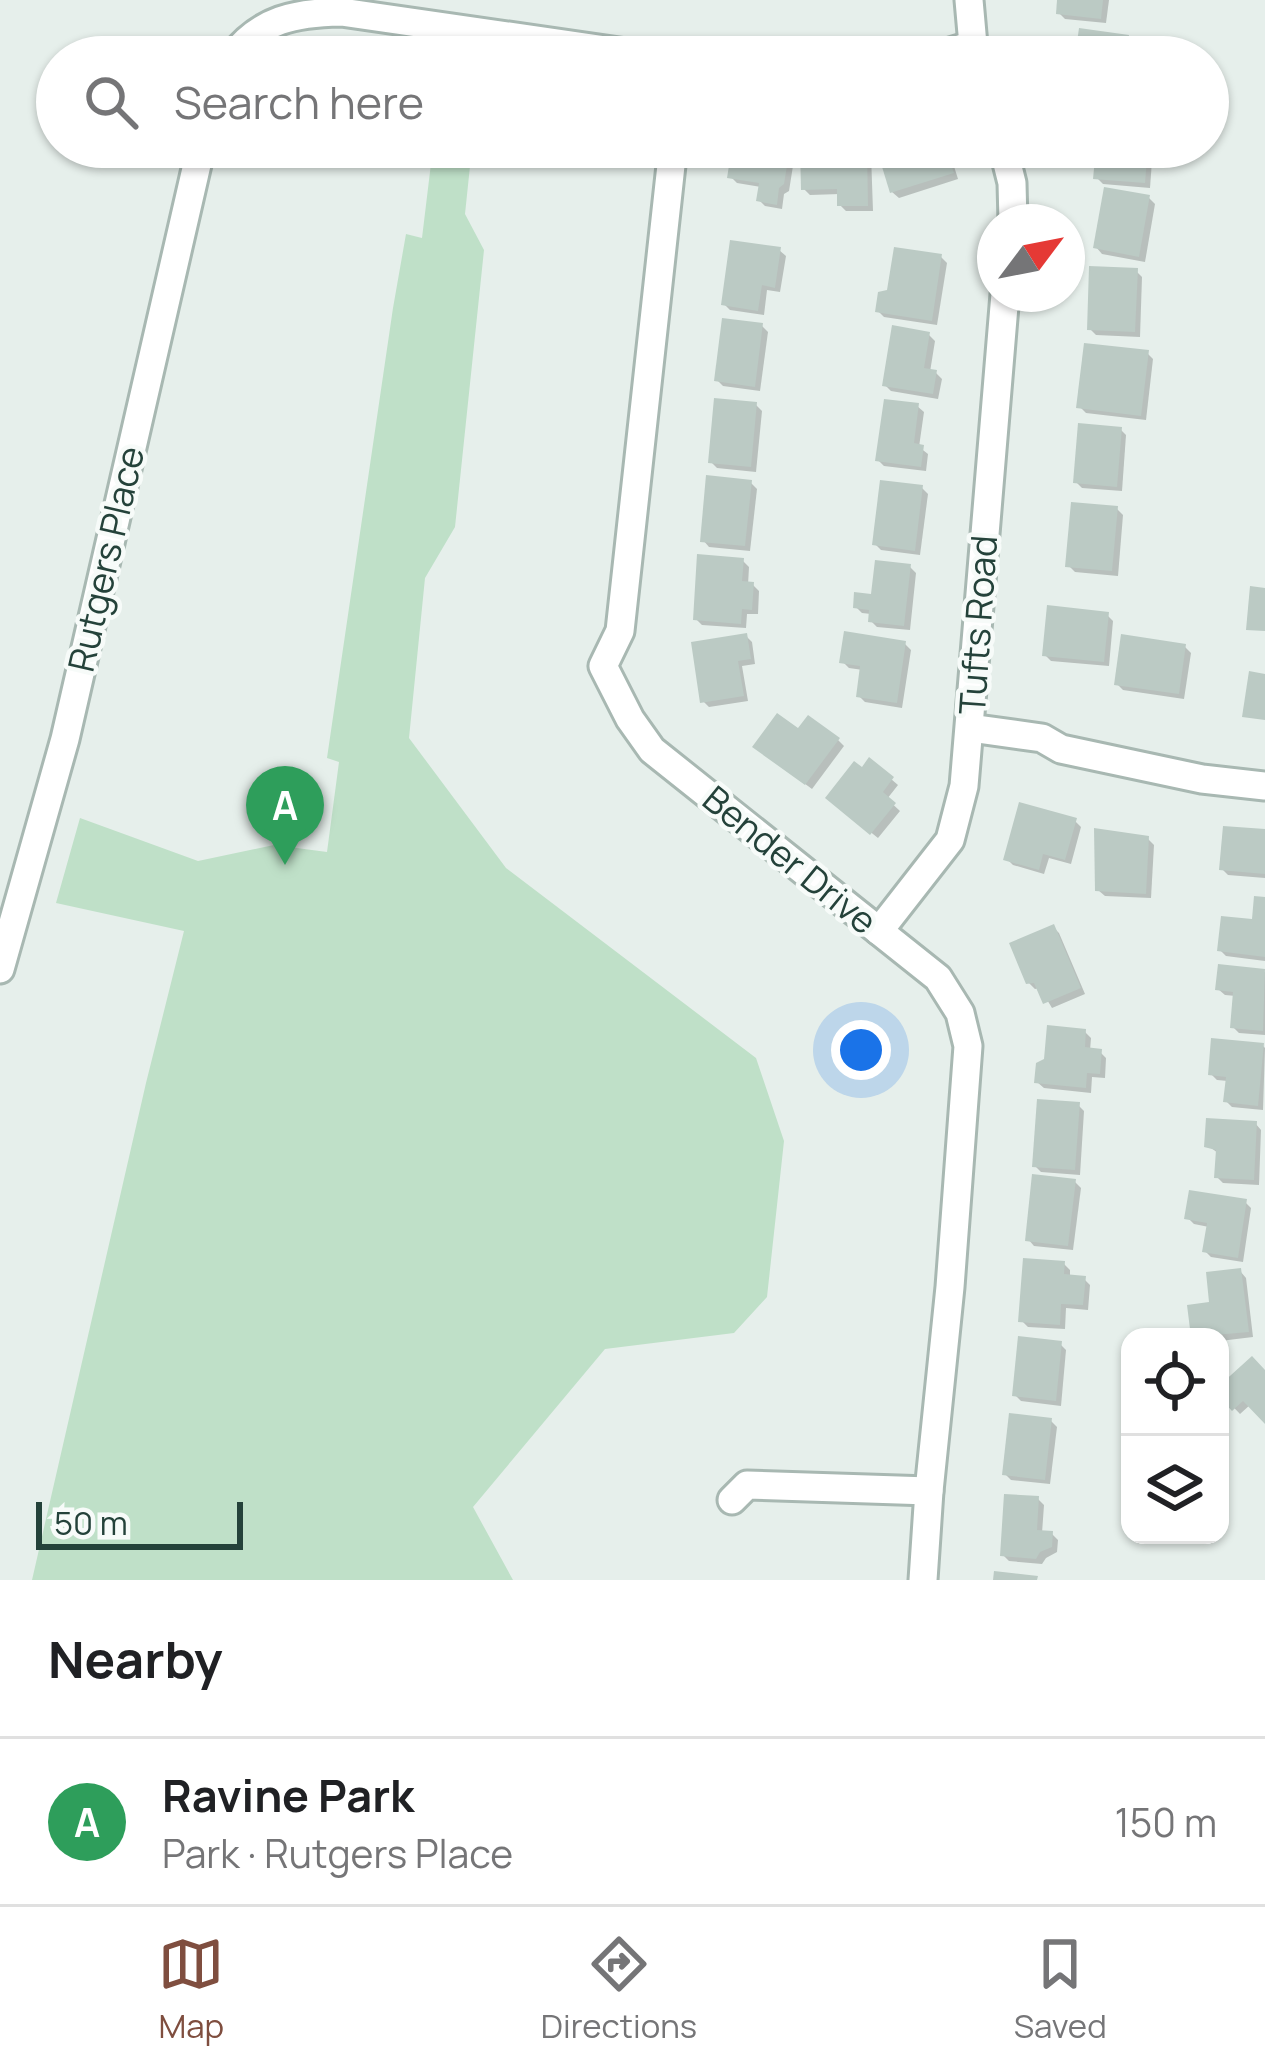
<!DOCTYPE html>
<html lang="en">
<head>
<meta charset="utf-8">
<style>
	:root { --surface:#fff; --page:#f2f2f2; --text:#202124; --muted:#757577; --line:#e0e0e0; --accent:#7f4e3f }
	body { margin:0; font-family:Manrope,sans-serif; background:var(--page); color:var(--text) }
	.controls { position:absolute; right:36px; bottom:36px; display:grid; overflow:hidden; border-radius:24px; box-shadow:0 3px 9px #0004 }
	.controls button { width:108px; height:108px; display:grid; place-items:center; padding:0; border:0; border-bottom:3px solid var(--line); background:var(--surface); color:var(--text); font:60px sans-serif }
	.compass { position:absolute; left:977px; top:204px; width:108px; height:108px; border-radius:50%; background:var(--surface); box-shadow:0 3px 9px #0004; rotate:58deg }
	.scale { position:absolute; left:36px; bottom:30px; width:207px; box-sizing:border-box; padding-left:12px; border:6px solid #24423a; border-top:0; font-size:33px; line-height:42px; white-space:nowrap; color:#24423a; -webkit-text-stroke:9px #f7fbf9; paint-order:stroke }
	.you { position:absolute; left:861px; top:1050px; width:42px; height:42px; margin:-30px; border:9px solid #fff; border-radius:50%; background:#1a73e8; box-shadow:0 0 0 18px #1a73e833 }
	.badge { display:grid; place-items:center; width:78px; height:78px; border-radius:50%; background:var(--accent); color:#fff; font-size:39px; font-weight:700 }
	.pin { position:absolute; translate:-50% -99px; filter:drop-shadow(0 3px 6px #0008) }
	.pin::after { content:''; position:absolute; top:63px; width:42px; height:36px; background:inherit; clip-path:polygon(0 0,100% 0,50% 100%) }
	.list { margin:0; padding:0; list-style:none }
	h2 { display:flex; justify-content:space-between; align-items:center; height:156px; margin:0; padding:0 48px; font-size:51px }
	h2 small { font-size:39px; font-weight:400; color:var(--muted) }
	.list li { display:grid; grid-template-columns:78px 1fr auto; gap:36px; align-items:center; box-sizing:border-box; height:168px; padding:0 48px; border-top:3px solid var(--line) }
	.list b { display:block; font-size:45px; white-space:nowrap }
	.list p { margin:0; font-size:39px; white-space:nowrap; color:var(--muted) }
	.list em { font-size:39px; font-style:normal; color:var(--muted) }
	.icon { flex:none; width:66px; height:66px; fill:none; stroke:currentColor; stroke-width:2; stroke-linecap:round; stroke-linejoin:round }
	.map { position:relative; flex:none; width:1265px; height:1580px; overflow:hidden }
	.search { position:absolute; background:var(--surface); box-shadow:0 3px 9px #0004; left:36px; right:36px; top:36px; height:132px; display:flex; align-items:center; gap:30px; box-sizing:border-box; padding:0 42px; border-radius:66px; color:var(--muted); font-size:45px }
	.sheet { height:324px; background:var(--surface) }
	nav { display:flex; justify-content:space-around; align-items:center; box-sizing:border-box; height:168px; border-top:3px solid var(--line); background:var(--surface); font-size:33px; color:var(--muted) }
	nav a { display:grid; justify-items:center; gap:6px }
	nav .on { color:var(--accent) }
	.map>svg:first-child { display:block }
	.green { fill:#bfe0c8 }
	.shadow { fill:#0003 }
	.building { fill:#bbcac4 }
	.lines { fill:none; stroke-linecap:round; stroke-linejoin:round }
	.minor-casing { stroke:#a8b8b2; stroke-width:33 }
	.minor { stroke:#fff; stroke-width:27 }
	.labels { text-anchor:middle; stroke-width:9; stroke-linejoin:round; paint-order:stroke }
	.street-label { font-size:36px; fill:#24423a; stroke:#f7fbf9 }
</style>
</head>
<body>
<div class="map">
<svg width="1265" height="1580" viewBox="0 0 1265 1580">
	<rect width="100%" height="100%" fill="#e6efeb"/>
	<path class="green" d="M433,147h39l-7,67 19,36 -29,277 -30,51 -16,160 97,130 250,190 28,83 -17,156 -33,36 -129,16 -132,158 40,73h-481l114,-497 38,-152 -128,-28 24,-85 118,43 76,-16 53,7 12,-90 -12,-4 66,-450 13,-74 16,4z"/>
	<g class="shadow">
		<path d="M1060,0h49l-3,23 -41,-4 -6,-6z"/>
		<path d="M1127,37l6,6 -1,14h-54z"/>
		<path d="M735,147h61l-7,44 -5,3 -2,15 -17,-3 -6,-6 2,-13 -24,-4 -6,-6z"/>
		<path d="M887,147h61l10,32 -59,19 -7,-6z"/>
		<path d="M1099,147h54l-3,41 -47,-4 -6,-6z"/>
		<path d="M865,148l6,6 2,57h-27l-6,-6v-11l-30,1 -6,-6z"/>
		<path d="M1149,198l6,6 -10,58 -43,-8 -6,-7z"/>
		<path d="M779,250l7,6 -6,36 -13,-2 -3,25 -34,-5 -6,-6z"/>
		<path d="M941,257l6,6 -10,62 -53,-8 -6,-6z"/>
		<path d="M1136,271l6,6 -2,60 -44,-2 -6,-6z"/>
		<path d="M762,326l6,6 -8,59 -37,-5 -6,-6z"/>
		<path d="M929,335l6,6 -5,31 6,1 6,6 -4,20 -47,-8 -6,-6z"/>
		<path d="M1147,353l6,6 -7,61 -60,-7 -6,-6z"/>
		<path d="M756,405l6,6 -6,61 -39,-4 -6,-6z"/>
		<path d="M917,406l7,6 -5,35 9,7 -2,17 -42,-5 -6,-6z"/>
		<path d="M1120,429l6,6 -4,56 -40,-3 -6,-6z"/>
		<path d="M751,483l6,6 -7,62 -41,-4 -6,-7z"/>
		<path d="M922,488l6,6 -8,61 -39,-5 -6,-6z"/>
		<path d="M1117,509l6,6 -5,61 -43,-4 -6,-6z"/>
		<path d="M743,561l6,6 -1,18h5l6,6 -1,23h-11l-1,14 -44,-3 -6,-6z"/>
		<path d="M910,567l6,6 -6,57 -33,-3 -6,-6v-7l-9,-1 -6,-6 17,-10z"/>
		<path d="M1107,615l6,6 -4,45 -58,-5 -6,-6z"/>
		<path d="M746,636l6,6 3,22 -13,2 6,35 -39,6 -6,-6z"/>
		<path d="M905,644l6,6 -9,58 -37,-6 -6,-6 4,-26 -14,-2 -6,-6z"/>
		<path d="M1185,647l6,6 -7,46 -61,-9 -6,-6z"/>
		<path d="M799,732l39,8 6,6 -32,43 -50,-37z"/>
		<path d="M870,761l28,24 -11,14 13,12 -22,27 -44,-35z"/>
		<path d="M1075,821l6,6 -10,37 -22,-6 -5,16 -31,-9 -6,-6z"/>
		<path d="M1265,832v46l-37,-3 -6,-6z"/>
		<path d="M1148,839l6,6 -3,53 -46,-2 -7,-6z"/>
		<path d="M1265,900v61l-39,-5 -6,-6 34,-28z"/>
		<path d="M1053,927l6,6 26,61 -33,14 -12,-20 -5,1 -6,-6z"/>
		<path d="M1220,968l45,4v63l-26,-2 -6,-6 3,-31 -11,-1 -7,-6z"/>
		<path d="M1085,1032l6,6 -1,13 10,1 6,6 -1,20 -13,-1 -1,16 -47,-5 -7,-6z"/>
		<path d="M1263,1046l2,2 -2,62 -31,-3 -6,-6 2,-20 -11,-1 -6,-6z"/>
		<path d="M1078,1105l6,6 -4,64 -39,-3 -6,-6z"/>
		<path d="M1255,1123l6,7 -2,55 -36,-2 -6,-6 1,-24 -11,-8z"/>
		<path d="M1075,1182l6,6 -8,62 -39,-4 -6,-7z"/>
		<path d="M1245,1202l6,6 -8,54 -32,-5 -6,-6 4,-24 -15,-3 -6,-6z"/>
		<path d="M1064,1264l6,6v8l14,1 6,6 -2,25 -22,-2 -1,21 -37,-2 -7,-7z"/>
		<path d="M1240,1271l6,7 7,59 -33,4v-4h-26l-4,-29 23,-3z"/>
		<path d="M1060,1344l6,6 -5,56 -40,-5 -6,-6z"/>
		<path d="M1265,1374v45l-14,-15 -11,10 -20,-21v-4z"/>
		<path d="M1050,1420l7,7 -7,57 -39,-4 -6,-6z"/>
		<path d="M1038,1499l6,6 -2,28 10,1 6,6 -1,12 -11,6 -4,6 -33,-3 -6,-6z"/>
	</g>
	<g class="building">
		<path d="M1057,0h46l-2,19 -45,-5z"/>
		<path d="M1079,28l50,7 -3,22h-51z"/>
		<path d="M732,147h58l-6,37 -5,4 -2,17 -21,-4 3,-18 -32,-5z"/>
		<path d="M800,147h67l1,59h-31v-17l-36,1z"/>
		<path d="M876,147h69l9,26 -64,20z"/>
		<path d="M1096,147h52l-3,36 -52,-4z"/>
		<path d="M1104,187l46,8 -11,62 -46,-9z"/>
		<path d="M730,240l51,7 -6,41 -13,-3 -4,26 -37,-6z"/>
		<path d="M894,247l48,7 -10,67 -57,-9 3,-20 9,-2z"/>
		<path d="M1089,266l49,2 -3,64 -48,-2z"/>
		<path d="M722,318l41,5 -8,64 -41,-6z"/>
		<path d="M892,325l38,7 -6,36 13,2 -4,24 -51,-8z"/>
		<path d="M1084,343l65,7 -8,66 -65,-8z"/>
		<path d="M714,398l43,4 -6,65 -43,-4z"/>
		<path d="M884,399l35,4 -5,40 10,2 -3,22 -46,-6z"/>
		<path d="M1078,423l44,4 -5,60 -44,-4z"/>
		<path d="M706,475l46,5 -7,66 -45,-4z"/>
		<path d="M880,480l43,5 -8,66 -43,-6z"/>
		<path d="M1071,502l47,4 -6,65 -47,-4z"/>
		<path d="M697,554l47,4 -2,23 12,1 -2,28 -10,-1 -1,15 -48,-4z"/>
		<path d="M875,560l36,4 -7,62 -36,-4 1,-12 -16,-2 1,-16 17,2z"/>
		<path d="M1250,586l15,2v43l-19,-1z"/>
		<path d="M1047,605l62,7 -5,50 -62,-6z"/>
		<path d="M844,631l62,10 -9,62 -41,-6 4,-31 -21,-3z"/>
		<path d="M747,633l4,26 -13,2 6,35 -44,7 -9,-61z"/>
		<path d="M1121,634l65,10 -7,50 -65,-9z"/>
		<path d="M1249,671l16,3v46l-23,-3z"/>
		<path d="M777,713l21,15 10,-13 32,23 -35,47 -53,-38z"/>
		<path d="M869,757l25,20 -11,15 13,11 -26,32 -45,-37 29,-37 8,6z"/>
		<path d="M1019,802l58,16 -12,42 -22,-6 -4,16 -36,-10z"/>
		<path d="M1223,826l42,3v45l-46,-4z"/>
		<path d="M1094,828l55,8 -3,58 -51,-3z"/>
		<path d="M1254,896l11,1v60l-48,-6 4,-35 31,3z"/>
		<path d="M1054,924l27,64 -38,16 -9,-21 -8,1 -17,-41z"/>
		<path d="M1218,964l47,5 -2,62 -33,-3 3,-36 -18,-2z"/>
		<path d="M1047,1025l39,4 -1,18 17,2 -2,25 -13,-1 -1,15 -52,-5 2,-20 8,-4z"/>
		<path d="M1211,1038l53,5 -6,63 -35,-4 3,-25 -18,-2z"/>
		<path d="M1037,1099l43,3 -5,68 -43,-3z"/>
		<path d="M1206,1118l51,3 -3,59 -40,-2 2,-28 -12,-3z"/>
		<path d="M1032,1174l44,5 -8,67 -43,-5z"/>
		<path d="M1189,1190l58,9 -9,59 -36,-6 5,-29 -23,-4z"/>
		<path d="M1023,1258l42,3 -1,13 22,2 -3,29 -22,-1 -1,21 -42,-3z"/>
		<path d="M1241,1268l8,64 -58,5 -4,-32 22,-3 -3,-30z"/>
		<path d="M1018,1336l44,5 -6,60 -44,-5z"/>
		<path d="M1252,1356l13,14v54l-22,-23 -11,10 -12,-13v-13z"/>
		<path d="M1009,1413l43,5 -7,62 -43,-5z"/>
		<path d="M1004,1494l35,2 -2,34 16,1 -1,16 -12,5 -4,7 -36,-3z"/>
		<path d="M994,1571l44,5 -1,4h-44z"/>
	</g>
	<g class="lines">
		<defs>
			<g id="minor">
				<path d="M969,0l4,45 4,12"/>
				<path d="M232,57c29,-38 63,-44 109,-45l313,45"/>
				<path d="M934,57l39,-12"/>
				<path d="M673,147l-53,484 -17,35 27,53 22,31 286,228 22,35 8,33 -18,241 -21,204 -6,89"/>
				<path d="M1003,147l9,36 1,39"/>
				<path d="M970,728l72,10 19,11 141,30 63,7"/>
				<path d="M879,931l71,-91 14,-54 41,-492"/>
				<path d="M0,969l65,-230 136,-592"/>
				<path d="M732,1500l15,-15 182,6"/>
			</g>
		</defs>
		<use href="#minor" class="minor-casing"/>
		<use href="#minor" class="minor"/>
	</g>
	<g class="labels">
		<g class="street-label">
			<text transform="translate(106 559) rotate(-77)" y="13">Rutgers Place</text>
			<text transform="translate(978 625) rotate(-86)" y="13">Tufts Road</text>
			<text transform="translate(790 860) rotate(39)" y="13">Bender Drive</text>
		</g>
	</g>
</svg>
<div class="controls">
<button><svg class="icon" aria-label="locate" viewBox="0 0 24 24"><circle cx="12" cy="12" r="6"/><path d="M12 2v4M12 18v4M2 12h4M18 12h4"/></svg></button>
<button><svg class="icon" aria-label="layers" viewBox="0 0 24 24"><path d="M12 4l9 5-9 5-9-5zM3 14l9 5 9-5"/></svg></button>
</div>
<svg class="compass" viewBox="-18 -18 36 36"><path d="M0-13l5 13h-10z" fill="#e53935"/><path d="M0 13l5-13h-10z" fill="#757577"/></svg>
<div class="scale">50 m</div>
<div class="you"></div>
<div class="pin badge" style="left:285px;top:865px;background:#2e9e5b">A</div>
<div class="search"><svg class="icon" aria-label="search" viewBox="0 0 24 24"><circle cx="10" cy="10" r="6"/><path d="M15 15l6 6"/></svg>Search here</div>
</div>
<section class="sheet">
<h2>Nearby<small></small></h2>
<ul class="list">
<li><span class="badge" style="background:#2e9e5b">A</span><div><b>Ravine Park</b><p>Park · Rutgers Place</p></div><em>150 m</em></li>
</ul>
</section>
<nav>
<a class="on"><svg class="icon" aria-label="map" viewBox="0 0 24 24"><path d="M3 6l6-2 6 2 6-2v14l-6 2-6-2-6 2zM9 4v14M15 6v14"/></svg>Map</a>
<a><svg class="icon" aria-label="directions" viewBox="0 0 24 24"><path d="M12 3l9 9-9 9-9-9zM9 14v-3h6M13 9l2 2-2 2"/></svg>Directions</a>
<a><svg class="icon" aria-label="saved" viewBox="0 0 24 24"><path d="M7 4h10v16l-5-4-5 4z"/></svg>Saved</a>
</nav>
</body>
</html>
